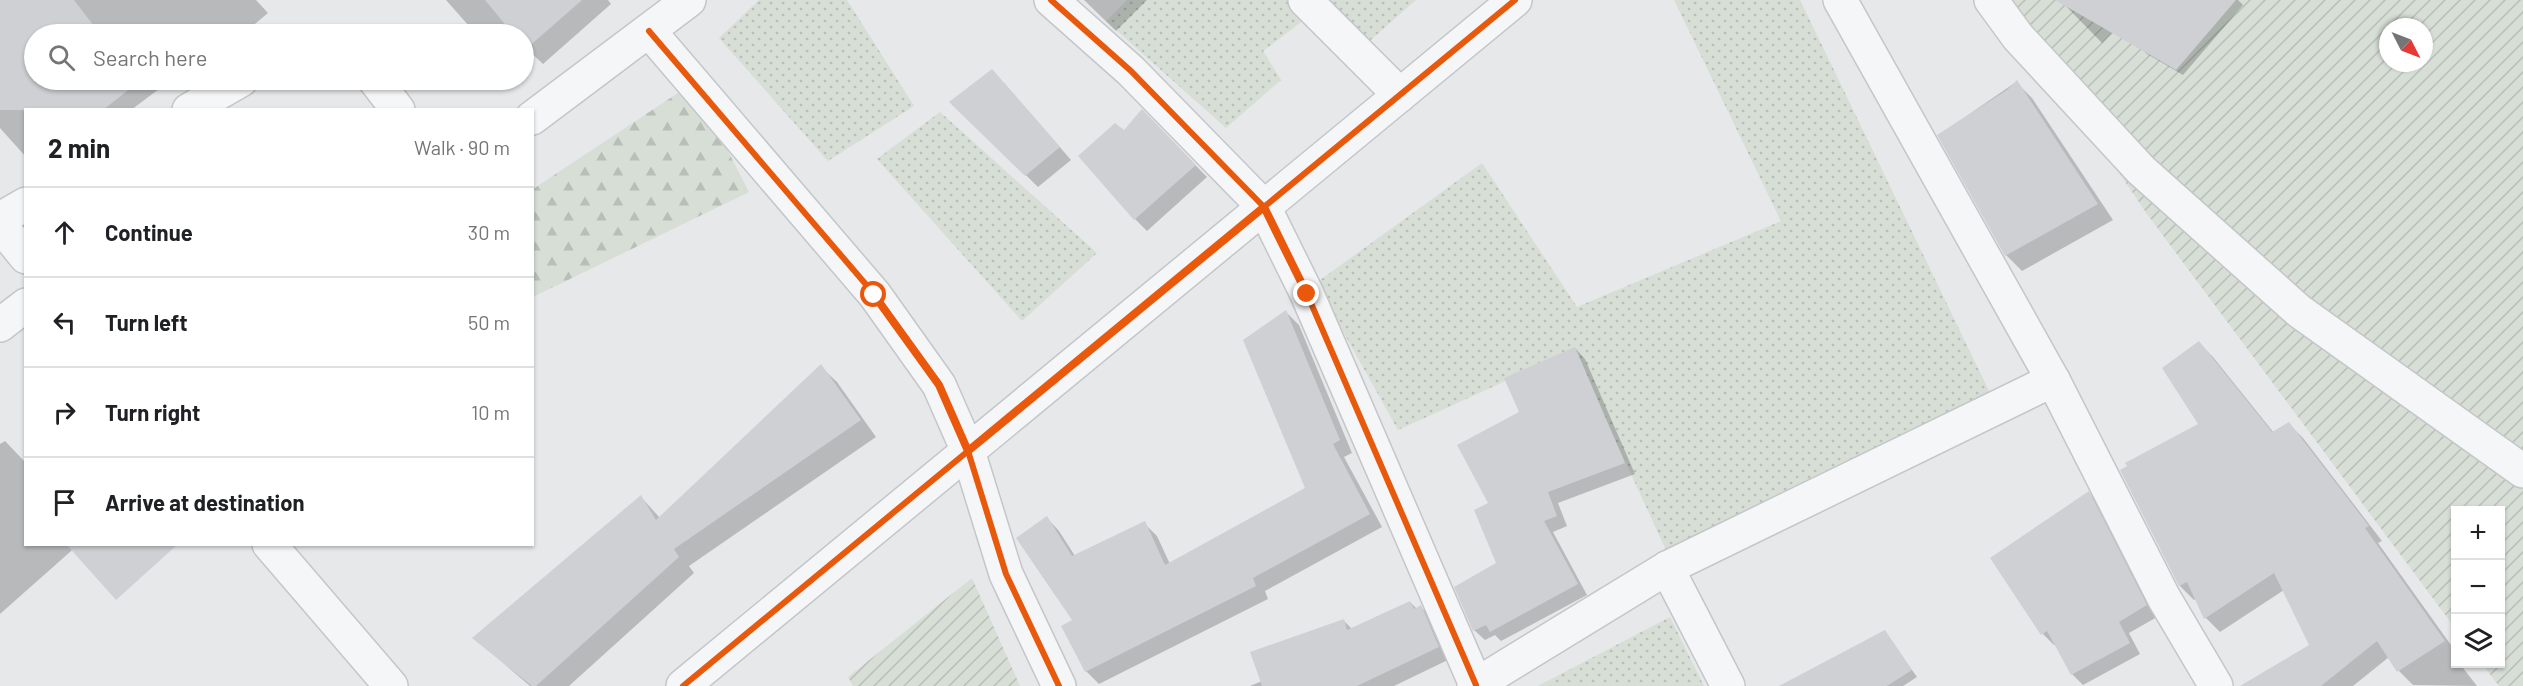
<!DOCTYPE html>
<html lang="en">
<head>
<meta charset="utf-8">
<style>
	:root { --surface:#fff; --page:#f2f2f2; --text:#202124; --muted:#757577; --line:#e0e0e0 }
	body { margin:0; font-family:Barlow,sans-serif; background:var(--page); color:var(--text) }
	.controls { position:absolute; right:18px; bottom:18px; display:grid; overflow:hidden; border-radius:0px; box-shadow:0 2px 4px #0004 }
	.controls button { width:54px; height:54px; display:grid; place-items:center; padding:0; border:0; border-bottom:2px solid var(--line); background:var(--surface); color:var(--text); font:30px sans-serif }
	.compass { position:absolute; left:2379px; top:18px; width:54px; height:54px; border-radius:50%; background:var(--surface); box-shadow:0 2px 4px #0004; rotate:132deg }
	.stop { position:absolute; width:18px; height:18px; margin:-14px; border:4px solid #ea580c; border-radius:50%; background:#fff }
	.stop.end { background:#ea580c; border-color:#fff; box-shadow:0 2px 6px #0008 }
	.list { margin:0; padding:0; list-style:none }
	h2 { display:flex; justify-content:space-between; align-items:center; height:78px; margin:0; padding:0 24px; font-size:26px }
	h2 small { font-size:20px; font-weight:400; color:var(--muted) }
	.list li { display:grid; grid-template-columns:39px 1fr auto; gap:18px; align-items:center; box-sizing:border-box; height:90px; padding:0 24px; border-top:2px solid var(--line) }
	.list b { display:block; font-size:22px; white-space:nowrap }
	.list em { font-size:20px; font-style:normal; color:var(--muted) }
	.icon { flex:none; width:33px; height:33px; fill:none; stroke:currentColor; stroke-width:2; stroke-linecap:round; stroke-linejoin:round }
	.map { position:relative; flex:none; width:2523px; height:686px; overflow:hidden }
	.search { position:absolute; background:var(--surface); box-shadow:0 2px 4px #0004; left:24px; top:24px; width:510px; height:66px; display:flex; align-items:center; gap:15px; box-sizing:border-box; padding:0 21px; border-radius:33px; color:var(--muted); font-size:22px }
	.panel { position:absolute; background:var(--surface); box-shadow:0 2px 4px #0004; left:24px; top:108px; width:510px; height:438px; border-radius:0px }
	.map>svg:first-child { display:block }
	.grass { fill:url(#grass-dots) }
	.forest { fill:url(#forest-firs) }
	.garden { fill:url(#garden-furrows); fill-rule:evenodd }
	.shadow { fill:#0003 }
	.building { fill:#ced0d3 }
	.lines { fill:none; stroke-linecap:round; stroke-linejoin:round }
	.minor-casing { stroke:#c4c6c8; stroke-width:36 }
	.tertiary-casing { stroke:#c4c6c8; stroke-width:36 }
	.minor { stroke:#f5f6f7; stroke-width:33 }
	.tertiary { stroke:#f5f6f7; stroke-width:33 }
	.cycleway-casing { stroke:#f4f6f9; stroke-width:10 }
	.cycleway { stroke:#e8590c; stroke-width:6 }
	.route { stroke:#ea580c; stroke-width:8 }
</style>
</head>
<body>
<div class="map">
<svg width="2523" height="686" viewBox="0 0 2523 686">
	<defs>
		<pattern id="grass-dots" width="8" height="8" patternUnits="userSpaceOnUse" patternTransform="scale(1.5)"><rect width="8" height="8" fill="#d6ded6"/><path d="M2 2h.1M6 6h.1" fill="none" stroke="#b8bfb9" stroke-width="1.8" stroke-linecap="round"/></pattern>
		<pattern id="forest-firs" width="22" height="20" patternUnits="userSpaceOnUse" patternTransform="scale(1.5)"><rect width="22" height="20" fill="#d6ded6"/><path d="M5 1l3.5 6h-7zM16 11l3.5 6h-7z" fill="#b8bfb9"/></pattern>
		<pattern id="garden-furrows" width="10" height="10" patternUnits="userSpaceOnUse" patternTransform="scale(1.5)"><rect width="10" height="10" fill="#d6ded6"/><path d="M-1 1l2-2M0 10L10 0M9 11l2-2" fill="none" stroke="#b8bfb9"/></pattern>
	</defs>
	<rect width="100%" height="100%" fill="#e6e8ea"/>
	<g class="grass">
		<path d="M759,0h88l67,106 -86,55 -109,-123z"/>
		<path d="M1127,0h164l17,17 -45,34 18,29 -55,48 -120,-107z"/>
		<path d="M1325,0h91l-51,45z"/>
		<path d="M1674,0h126l190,393 -319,168 -97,-211 -176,80 -82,-147 166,-120 95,144 204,-86z"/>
		<path d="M940,112l157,141 -75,68 -145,-162z"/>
		<path d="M1670,617l34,69h-166z"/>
	</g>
	<path class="forest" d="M693,83l56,109 -216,105v-108z"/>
	<g class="garden">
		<path d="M2002,0h521v686h-24l-17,-22h18v-154h-44l-1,118 -308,-414zM2388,27h36v36h-36z"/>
		<path d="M972,578l48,108h-167l-5,-9z"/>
	</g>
	<g class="shadow">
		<path d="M0,0h256l12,13 -25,21h-209v46h190l-9,14 -48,-11 -36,27h-105v47l-26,-29z"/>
		<path d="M446,0h162l3,4 -68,60 -16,-15 -3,2v-17h-48z"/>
		<path d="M1084,0h63l-31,31z"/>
		<path d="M2060,0h53l18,13 -29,30z"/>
		<path d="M2182,0h56l5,5 -60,70 -36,-21 -6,-6z"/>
		<path d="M2016,82l16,16 81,122 -91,51 -16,-16 -67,-120z"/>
		<path d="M1004,83l67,77 -33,27 -86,-85z"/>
		<path d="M1142,111l65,66 -60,54 -12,-12 -11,-87z"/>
		<path d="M1286,312l13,13 53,128 -8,4 38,70 -117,64 3,8 -169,85 -13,-13 -23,-44 12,-6 -28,-103 12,13 16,25 69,-33 13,13 13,28 136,-75z"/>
		<path d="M2199,343l14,14 61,76 15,-9 14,14 79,103 -4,2 78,109v12h4l17,22 -64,-1 -14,-14 -10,-14 -36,29h-76l34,-40 -27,-56 -64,42 -14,-14 -9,-20 -3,2 -14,-14 -58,-115 79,-46z"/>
		<path d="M1575,348l10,11 50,115 -77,29 9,23 -14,6 34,63 -86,46 -6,-6 -10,5 -11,-10 24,-66 -8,-60 31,-91z"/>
		<path d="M821,367l16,15 39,55 -187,129 5,7 -125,113h-39l-56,-48 167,-141 19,21z"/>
		<path d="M5,441l21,22v81h53l-79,70v-170z"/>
		<path d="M2089,493l10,11 58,113 -28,16 11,21 -57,31 -11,-11 -16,-30 -2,1 -11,-11z"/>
		<path d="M1410,602l7,7 4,-2 12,12 17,40 -56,27h-144l12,-5 82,-60 8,8z"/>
		<path d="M1884,631l33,46 -14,9h-74z"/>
	</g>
	<g class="building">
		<path d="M0,0h74l26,34h-66v46h100l3,3 -34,27h-103z"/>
		<path d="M485,0h97l-56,49 -2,-2v-13h-11z"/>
		<path d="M2055,0h181l-60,70z"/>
		<path d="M992,69l68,78 -35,29 -76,-74z"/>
		<path d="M2017,80l81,124 -93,52 -68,-121 70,-45z"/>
		<path d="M1142,109l54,56 -62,55 -56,-64 37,-33 9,7z"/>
		<path d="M1286,310l54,130 -7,4 37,70 -117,64 3,8 -171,86 -24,-46 11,-6 -56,-82 31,-22 25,40 73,-35 20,44 140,-77 -62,-148z"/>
		<path d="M2199,341l73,91 17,-10 80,104 -4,2 80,113 -48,31 -20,-31 -56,45h-81l69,-41 -35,-72 -70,46 -17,-37 -8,4 -59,-116 7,-4 -2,-3 73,-39 -36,-56z"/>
		<path d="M1575,347l50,116 -77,29 9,24 -13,5 34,63 -88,48 -4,-7 -13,6 -19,-44 42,-24 -22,-53 14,-7 -31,-58 62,-33 -15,-34z"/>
		<path d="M821,364l40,56 -187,129 5,8 -143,129h-4l-60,-48 169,-143 15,25z"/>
		<path d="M2089,491l58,114 -28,17 11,21 -59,32 -24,-44 -6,4 -51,-77z"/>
		<path d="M66,544h112l-62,56z"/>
		<path d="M1410,601l4,8 7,-4 18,42 -82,39h-95l-12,-34 94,-33 3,11z"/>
		<path d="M1885,630l27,40 -25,16h-108z"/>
	</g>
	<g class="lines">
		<defs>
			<g id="minor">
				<path d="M1051,0l80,71 133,136 43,87 169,391"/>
				<path d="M1305,0l95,95"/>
				<path d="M1840,0l213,380 111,218 52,88"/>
				<path d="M1991,0l27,37 123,133 158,141 224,160"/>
				<path d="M649,31l226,264 64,90 29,66 38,123 53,112"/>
				<path d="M375,80l23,30"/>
				<path d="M189,110l52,-30"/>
				<path d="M532,118l157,-118"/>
				<path d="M0,219l26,-15"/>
				<path d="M0,325l26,-20"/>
				<path d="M1667,568l61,118"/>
				<path d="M1474,686l193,-118 386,-188"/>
			</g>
			<g id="tertiary">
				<path d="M0,225l26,32"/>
				<path d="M269,544l122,142"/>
				<path d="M683,686l832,-686"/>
			</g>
		</defs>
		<use href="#minor" class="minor-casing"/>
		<use href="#tertiary" class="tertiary-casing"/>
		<use href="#minor" class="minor"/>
		<use href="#tertiary" class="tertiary"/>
		<defs>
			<g id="cycleway">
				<path d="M1051,0l80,71 133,136 43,87 169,391"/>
				<path d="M649,31l226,264 64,90 29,66 38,123 53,112"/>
				<path d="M683,686l832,-686"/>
			</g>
		</defs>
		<use href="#cycleway" class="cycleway-casing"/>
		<use href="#cycleway" class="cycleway"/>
	</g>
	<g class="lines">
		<path class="route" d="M874,295l65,90 29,66 296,-244 43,87"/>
	</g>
</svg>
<div class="controls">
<button>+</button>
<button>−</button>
<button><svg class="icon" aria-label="layers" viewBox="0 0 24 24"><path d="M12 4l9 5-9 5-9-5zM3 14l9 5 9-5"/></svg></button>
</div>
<svg class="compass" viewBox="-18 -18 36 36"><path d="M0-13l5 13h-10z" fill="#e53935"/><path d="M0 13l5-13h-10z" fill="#757577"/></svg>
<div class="stop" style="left:874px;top:295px"></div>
<div class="stop end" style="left:1307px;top:294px"></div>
<div class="search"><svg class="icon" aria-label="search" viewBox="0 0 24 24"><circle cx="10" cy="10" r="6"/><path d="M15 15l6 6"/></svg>Search here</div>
<section class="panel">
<h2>2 min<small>Walk · 90 m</small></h2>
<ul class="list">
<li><svg class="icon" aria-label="ahead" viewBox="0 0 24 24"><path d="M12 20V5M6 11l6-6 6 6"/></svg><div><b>Continue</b></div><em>30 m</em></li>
<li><svg class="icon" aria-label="left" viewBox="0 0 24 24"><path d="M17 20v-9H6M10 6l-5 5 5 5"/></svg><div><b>Turn left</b></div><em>50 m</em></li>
<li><svg class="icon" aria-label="right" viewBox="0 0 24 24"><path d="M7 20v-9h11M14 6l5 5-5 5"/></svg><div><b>Turn right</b></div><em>10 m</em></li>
<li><svg class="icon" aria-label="arrive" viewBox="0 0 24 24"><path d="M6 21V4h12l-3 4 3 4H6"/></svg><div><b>Arrive at destination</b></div></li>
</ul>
</section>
</div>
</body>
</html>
